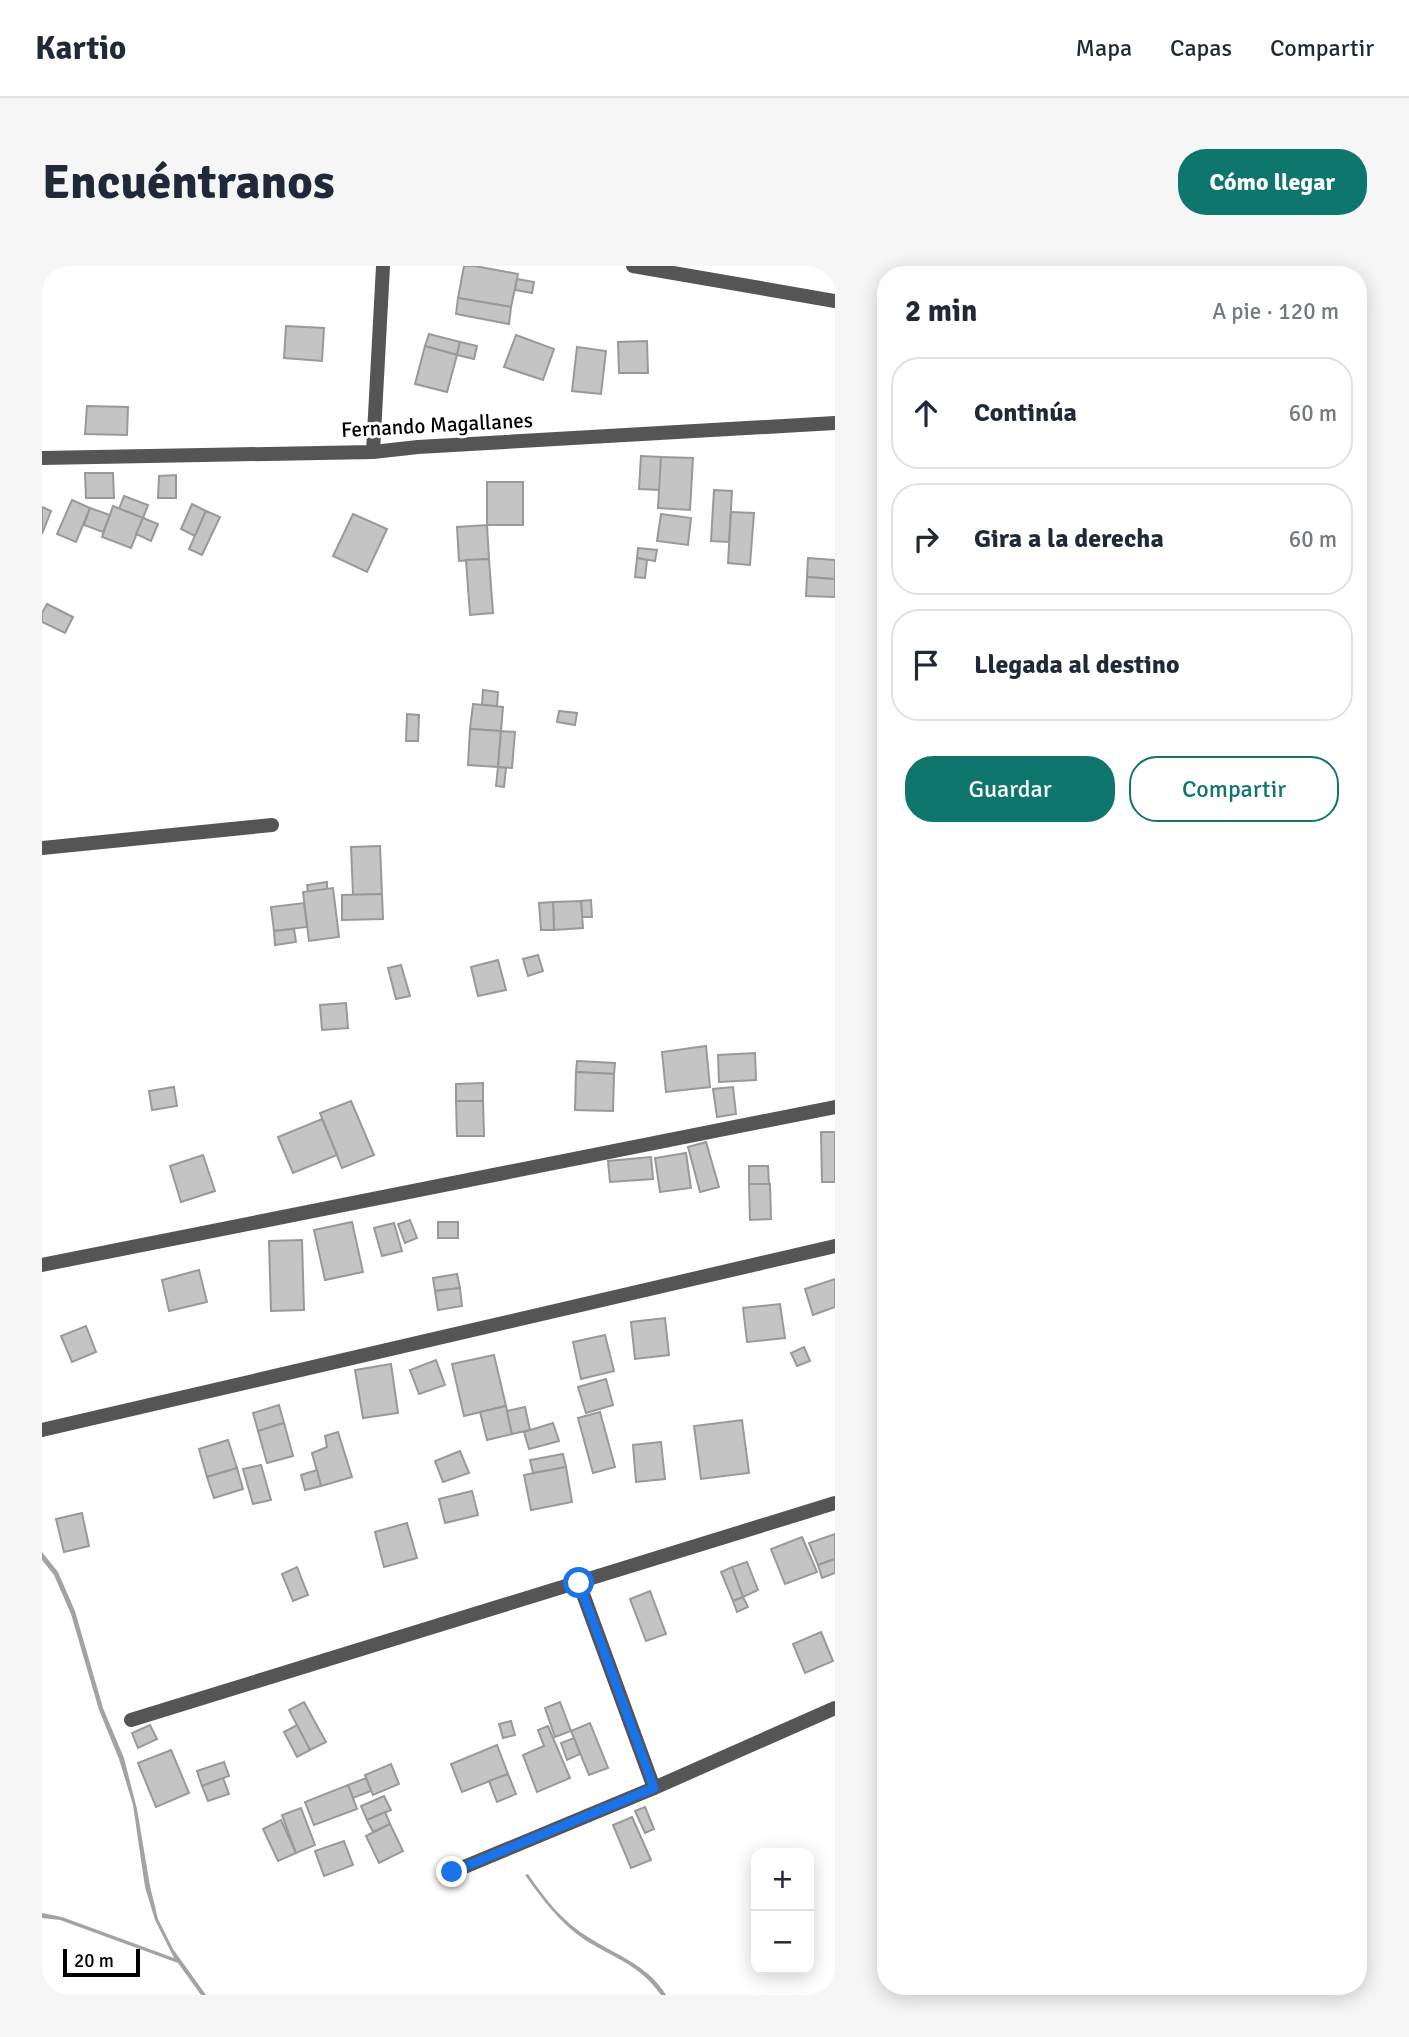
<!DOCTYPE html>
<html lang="es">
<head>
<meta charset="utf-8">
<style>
	:root { --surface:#fff; --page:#f6f6f7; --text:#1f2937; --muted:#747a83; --line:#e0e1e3; --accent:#0f766e }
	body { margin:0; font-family:Signika,sans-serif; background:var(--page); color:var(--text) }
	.controls { position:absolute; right:21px; bottom:21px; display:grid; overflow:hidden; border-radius:14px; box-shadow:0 4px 18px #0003 }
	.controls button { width:63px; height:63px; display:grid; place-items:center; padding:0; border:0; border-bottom:2px solid var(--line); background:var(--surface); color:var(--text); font:35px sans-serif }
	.scale { position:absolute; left:21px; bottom:18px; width:77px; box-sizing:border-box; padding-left:7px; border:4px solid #000; border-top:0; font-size:19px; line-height:24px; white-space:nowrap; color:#000; -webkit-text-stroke:5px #fff; paint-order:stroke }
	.stop { position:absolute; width:21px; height:21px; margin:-16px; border:5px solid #1a73e8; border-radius:50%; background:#fff }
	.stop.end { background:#1a73e8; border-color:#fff; box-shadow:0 2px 7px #0008 }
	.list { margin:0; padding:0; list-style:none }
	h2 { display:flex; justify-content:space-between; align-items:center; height:91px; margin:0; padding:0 28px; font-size:30px }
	h2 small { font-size:23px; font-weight:400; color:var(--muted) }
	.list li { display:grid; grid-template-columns:46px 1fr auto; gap:21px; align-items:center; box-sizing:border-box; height:112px; margin:0 14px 14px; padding:0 14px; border:2px solid var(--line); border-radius:28px }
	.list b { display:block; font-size:26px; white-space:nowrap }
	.list em { font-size:23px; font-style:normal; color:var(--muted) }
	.actions { display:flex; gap:14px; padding:21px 28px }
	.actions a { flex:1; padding:16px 0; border:2px solid var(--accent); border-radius:28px; text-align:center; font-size:24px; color:var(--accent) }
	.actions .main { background:var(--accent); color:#fff }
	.icon { flex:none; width:38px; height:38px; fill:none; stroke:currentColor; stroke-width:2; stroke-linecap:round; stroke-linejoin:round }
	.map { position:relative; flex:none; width:793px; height:1729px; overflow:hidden; border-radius:28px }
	header { display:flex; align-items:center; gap:42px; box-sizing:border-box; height:98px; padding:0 35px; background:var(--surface); border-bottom:2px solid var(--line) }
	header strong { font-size:33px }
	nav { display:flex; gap:38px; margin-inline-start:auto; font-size:24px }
	.intro { display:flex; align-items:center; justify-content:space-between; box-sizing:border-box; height:168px; padding:0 42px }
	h1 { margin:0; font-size:49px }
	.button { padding:18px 32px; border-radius:28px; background:var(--accent); color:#fff; font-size:24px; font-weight:700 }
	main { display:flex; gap:42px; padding:0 42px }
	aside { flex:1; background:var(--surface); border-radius:28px; box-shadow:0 4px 18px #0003 }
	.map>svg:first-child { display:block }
	.water { fill:#a3a3a3 }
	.building { fill:#c4c4c4; stroke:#999; stroke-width:2 }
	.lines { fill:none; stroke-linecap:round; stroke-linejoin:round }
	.minor { stroke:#555; stroke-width:14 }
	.route { stroke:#1a73e8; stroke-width:9 }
	.labels { text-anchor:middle; stroke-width:6; stroke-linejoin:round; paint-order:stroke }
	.street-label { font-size:21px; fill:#000; stroke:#fff }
</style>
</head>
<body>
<header>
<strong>Kartio</strong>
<nav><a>Mapa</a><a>Capas</a><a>Compartir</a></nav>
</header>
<div class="intro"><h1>Encuéntranos</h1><a class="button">Cómo llegar</a></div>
<main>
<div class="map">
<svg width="793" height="1729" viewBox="0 0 793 1729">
	<rect width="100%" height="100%" fill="#fff"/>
	<g class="water">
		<path d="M0,1286l16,20 17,39 28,97 21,50 13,51 13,77 8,33 15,30 33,46h-5l-23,-32 -118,-43 -18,-2v-5l20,4 112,41 -19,-38 -10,-33 -12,-82 -14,-46 -20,-49 -28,-96 -17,-39 -12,-15z"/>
		<path d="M486,1608c16,24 35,48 60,63 28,18 60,28 78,58h-5c-21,-30 -47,-37 -76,-55 -24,-16 -43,-41 -60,-65z"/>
	</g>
	<g class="building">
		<path d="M422,0h11l43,8 -7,33 -53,-9z"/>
		<path d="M475,13l17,3 -2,11 -17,-3z"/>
		<path d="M416,32l53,9 -2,17 -53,-10z"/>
		<path d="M244,60l38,2 -2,33 -38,-3z"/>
		<path d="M387,68l31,8 -3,13 -32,-9z"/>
		<path d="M474,69l38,14 -11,31 -39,-13z"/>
		<path d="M605,75l1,32h-29l-1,-31z"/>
		<path d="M418,76l17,4 -3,13 -17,-4z"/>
		<path d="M383,80l32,9 -10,37 -32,-8z"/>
		<path d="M535,81l29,4 -5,43 -29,-3z"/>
		<path d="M45,140l41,1 -1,28 -42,-1z"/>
		<path d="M599,190l20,1 -1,33 -21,-1z"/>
		<path d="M619,191l32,1 -3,52 -32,-2z"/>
		<path d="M43,207h28l1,25h-28z"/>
		<path d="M134,209v23h-18l1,-22z"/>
		<rect x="445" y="216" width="36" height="43"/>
		<path d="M672,224l18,1 -3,51 -18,-1z"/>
		<path d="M82,230l24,9 -5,13 -24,-9z"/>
		<path d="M30,234l18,8 -14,34 -19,-8z"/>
		<path d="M150,238l14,7 -11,25 -14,-7z"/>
		<path d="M71,240l30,12 -12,30 -29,-11z"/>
		<path d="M0,241l9,4 -9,23z"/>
		<path d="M48,242l20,7 -7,17 -19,-7z"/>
		<path d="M164,245l14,6 -18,38 -13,-6z"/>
		<path d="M689,246l23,1 -4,52 -22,-2z"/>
		<path d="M311,248l34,15 -20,43 -34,-16z"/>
		<path d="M619,248l30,4 -3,27 -31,-4z"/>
		<path d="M101,252l15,6 -7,17 -15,-7z"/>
		<path d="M445,259l2,34 -30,2 -2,-34z"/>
		<path d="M596,282l19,2 -2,11 -18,-3z"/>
		<path d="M595,292l10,2 -2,18 -10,-1z"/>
		<path d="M766,292l27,2v19l-28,-2z"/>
		<path d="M447,293l4,54 -23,2 -4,-55z"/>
		<path d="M765,311l28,2v18l-29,-1z"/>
		<path d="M5,338l26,13 -8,16 -23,-11v-9z"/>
		<path d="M441,424l15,2 -1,14 -15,-1z"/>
		<path d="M431,438l30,3 -2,24 -31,-2z"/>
		<path d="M517,445l18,2 -2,12 -18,-3z"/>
		<path d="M365,448l12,1 -1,26h-12z"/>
		<path d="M428,463l31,2 -3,36 -30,-2z"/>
		<path d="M459,465l14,1 -3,36 -14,-1z"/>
		<path d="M456,501l8,1 -2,19 -8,-1z"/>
		<path d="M338,580l2,48 -29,1 -2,-48z"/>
		<path d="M285,616v7l-19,3 -1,-7z"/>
		<path d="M291,622l6,49 -30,4 -6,-49z"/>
		<path d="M340,628l1,25 -41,1v-25z"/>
		<path d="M549,634l1,17h-10l-1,-16z"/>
		<path d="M539,635l2,27 -29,2 -1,-28z"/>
		<path d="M511,636l1,28h-13l-2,-27z"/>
		<path d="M262,637l3,24 -33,4 -3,-24z"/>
		<path d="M252,663l2,13 -21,3 -1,-14z"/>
		<path d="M496,689l5,16 -15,5 -5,-17z"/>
		<path d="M456,694l8,30 -28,6 -7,-29z"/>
		<path d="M359,699l9,31 -14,3 -8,-31z"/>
		<path d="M304,737l2,25 -26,2 -2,-25z"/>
		<path d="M664,780l4,41 -44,5 -4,-40z"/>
		<path d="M713,787l1,27 -37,2 -1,-27z"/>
		<path d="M535,795l38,2 -1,11 -38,-2z"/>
		<path d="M534,806l38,2 -1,37 -38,-1z"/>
		<path d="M441,817v18h-27v-17z"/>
		<path d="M132,821l3,19 -25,4 -3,-19z"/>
		<path d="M691,821l3,27 -19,3 -4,-28z"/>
		<path d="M309,835l23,54 -32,13 -22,-55z"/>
		<path d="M414,835h27l1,35h-27z"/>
		<path d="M280,853l15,36 -44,18 -15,-36z"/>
		<path d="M779,866h14v50h-13z"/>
		<path d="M664,876l13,45 -19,5 -12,-45z"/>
		<path d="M644,887l5,35 -31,4 -5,-34z"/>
		<path d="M161,889l12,36 -34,11 -11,-36z"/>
		<path d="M609,891l2,22 -43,3 -2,-21z"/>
		<path d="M707,900h19l1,18h-20z"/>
		<path d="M707,918h21l1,35 -21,1z"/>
		<path d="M368,954l7,18 -12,5 -7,-19z"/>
		<path d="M310,956l11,50 -38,8 -11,-50z"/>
		<rect x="396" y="956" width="20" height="16"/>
		<path d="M352,957l8,28 -20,5 -8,-28z"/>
		<path d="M260,974l2,70 -33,1 -2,-70z"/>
		<path d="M157,1004l8,32 -38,9 -7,-31z"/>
		<path d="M415,1008l3,14 -25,3 -2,-13z"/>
		<path d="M793,1013v28l-22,8 -8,-26z"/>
		<path d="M418,1022l2,18 -24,4 -3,-19z"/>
		<path d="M738,1038l5,34 -38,4 -4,-34z"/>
		<path d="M623,1052l4,37 -34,4 -4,-37z"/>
		<path d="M44,1060l10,26 -24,10 -11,-26z"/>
		<path d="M563,1069l9,36 -33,8 -8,-37z"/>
		<path d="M762,1081l6,14 -13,5 -6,-13z"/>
		<path d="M452,1089l12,51 -42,10 -12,-52z"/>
		<path d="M394,1094l9,25 -26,9 -9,-24z"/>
		<path d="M349,1098l7,49 -35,5 -8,-48z"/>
		<path d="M564,1113l7,26 -27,8 -8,-26z"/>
		<path d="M237,1139l5,18 -26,8 -5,-18z"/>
		<path d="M464,1140l6,28 -25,6 -7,-28z"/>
		<path d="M483,1141l5,23 -18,4 -5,-23z"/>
		<path d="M558,1146l15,55 -22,6 -15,-55z"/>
		<path d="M700,1154l7,53 -48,6 -7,-53z"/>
		<path d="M242,1157l9,33 -26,7 -9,-32z"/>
		<path d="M511,1157l6,18 -30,8 -5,-17z"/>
		<path d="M296,1166l14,45 -31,9 -9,-33 15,-6 -2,-11z"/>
		<path d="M186,1174l9,28 -30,9 -8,-28z"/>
		<path d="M619,1176l4,37 -29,3 -3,-37z"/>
		<path d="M418,1185l9,22 -26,9 -8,-21z"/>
		<path d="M521,1188l3,13 -33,6 -3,-13z"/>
		<path d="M219,1199l10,35 -18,4 -10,-35z"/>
		<path d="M524,1201l6,35 -41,8 -7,-35z"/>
		<path d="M195,1202l6,21 -29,9 -7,-21z"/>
		<path d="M275,1204l4,16 -16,4 -4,-15z"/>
		<path d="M430,1225l6,24 -33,8 -6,-24z"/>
		<path d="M40,1247l7,33 -25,6 -8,-33z"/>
		<path d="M365,1257l10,35 -33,9 -9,-35z"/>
		<path d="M793,1268v25l-17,6 -9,-22z"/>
		<path d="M760,1271l15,35 -32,12 -14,-35z"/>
		<path d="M793,1293v14l-13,5 -4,-13z"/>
		<path d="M705,1296l11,28 -15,7 -11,-30z"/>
		<path d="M255,1301l11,28 -15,6 -11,-27z"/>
		<path d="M690,1301l11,30 -10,4 -12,-29z"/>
		<path d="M608,1325l16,43 -20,7 -16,-42z"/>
		<path d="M701,1331l5,10 -11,5 -4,-11z"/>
		<path d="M779,1366l12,29 -28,12 -12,-29z"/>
		<path d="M262,1436l22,40 -16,8 -21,-40z"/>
		<path d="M518,1436l11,29 -16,6 -10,-29z"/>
		<path d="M469,1455l4,14 -12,3 -4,-14z"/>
		<path d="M548,1457l18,45 -19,7 -18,-44z"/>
		<path d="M108,1459l7,14 -19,9 -6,-15z"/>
		<path d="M255,1459l13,25 -13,7 -13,-25z"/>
		<path d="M506,1460l22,52 -33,14 -14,-37 21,-9 -6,-16z"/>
		<path d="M532,1472l6,16 -13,6 -6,-17z"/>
		<path d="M455,1479l11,29 -46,18 -11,-28z"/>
		<path d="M129,1484l18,43 -33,14 -18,-44z"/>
		<path d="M182,1496l5,14 -27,10 -5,-15z"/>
		<path d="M349,1498l8,20 -26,11 -8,-20z"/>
		<path d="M466,1508l8,20 -19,8 -8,-21z"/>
		<path d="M181,1512l6,16 -21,7 -6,-15z"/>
		<path d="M324,1512l5,13 -18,7 -5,-13z"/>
		<path d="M306,1519l9,24 -43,16 -9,-23z"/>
		<path d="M342,1530l7,14 -24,10 -6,-14z"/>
		<path d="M603,1541l9,22 -9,4 -10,-22z"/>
		<path d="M259,1542l14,37 -19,8 -14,-38z"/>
		<path d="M343,1546l5,12 -17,8 -6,-12z"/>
		<path d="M590,1551l19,43 -20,8 -18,-43z"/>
		<path d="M239,1554l15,33 -18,8 -15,-32z"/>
		<path d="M348,1558l13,27 -24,12 -13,-27z"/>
		<path d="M302,1575l9,24 -29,11 -9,-25z"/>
	</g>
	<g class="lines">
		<g class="minor">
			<path d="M591,0l202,35"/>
			<path d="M331,186l10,-186"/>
			<path d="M0,192l331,-6 45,-5 417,-24"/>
			<path d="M0,582l230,-23"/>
			<path d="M0,999l793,-158"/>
			<path d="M0,1164l793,-184"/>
			<path d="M537,1317l75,205"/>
			<path d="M89,1454l704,-217"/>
			<path d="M410,1606l202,-84 181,-80"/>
		</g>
	</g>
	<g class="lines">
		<path class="route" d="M410,1606l202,-84 -75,-205"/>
	</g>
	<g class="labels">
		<g class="street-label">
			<text transform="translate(395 159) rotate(-3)" y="7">Fernando Magallanes</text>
		</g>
	</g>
</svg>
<div class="controls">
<button>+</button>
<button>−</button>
</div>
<div class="scale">20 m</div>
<div class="stop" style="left:537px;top:1317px"></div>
<div class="stop end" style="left:410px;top:1606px"></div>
</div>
<aside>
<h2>2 min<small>A pie · 120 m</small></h2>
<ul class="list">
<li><svg class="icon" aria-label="ahead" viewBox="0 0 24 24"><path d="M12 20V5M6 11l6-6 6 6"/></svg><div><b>Continúa</b></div><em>60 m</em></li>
<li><svg class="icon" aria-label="right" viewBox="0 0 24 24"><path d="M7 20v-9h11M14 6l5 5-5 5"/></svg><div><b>Gira a la derecha</b></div><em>60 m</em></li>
<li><svg class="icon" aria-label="arrive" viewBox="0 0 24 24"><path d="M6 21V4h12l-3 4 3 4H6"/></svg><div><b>Llegada al destino</b></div></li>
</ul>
<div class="actions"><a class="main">Guardar</a><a>Compartir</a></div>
</aside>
</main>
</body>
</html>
